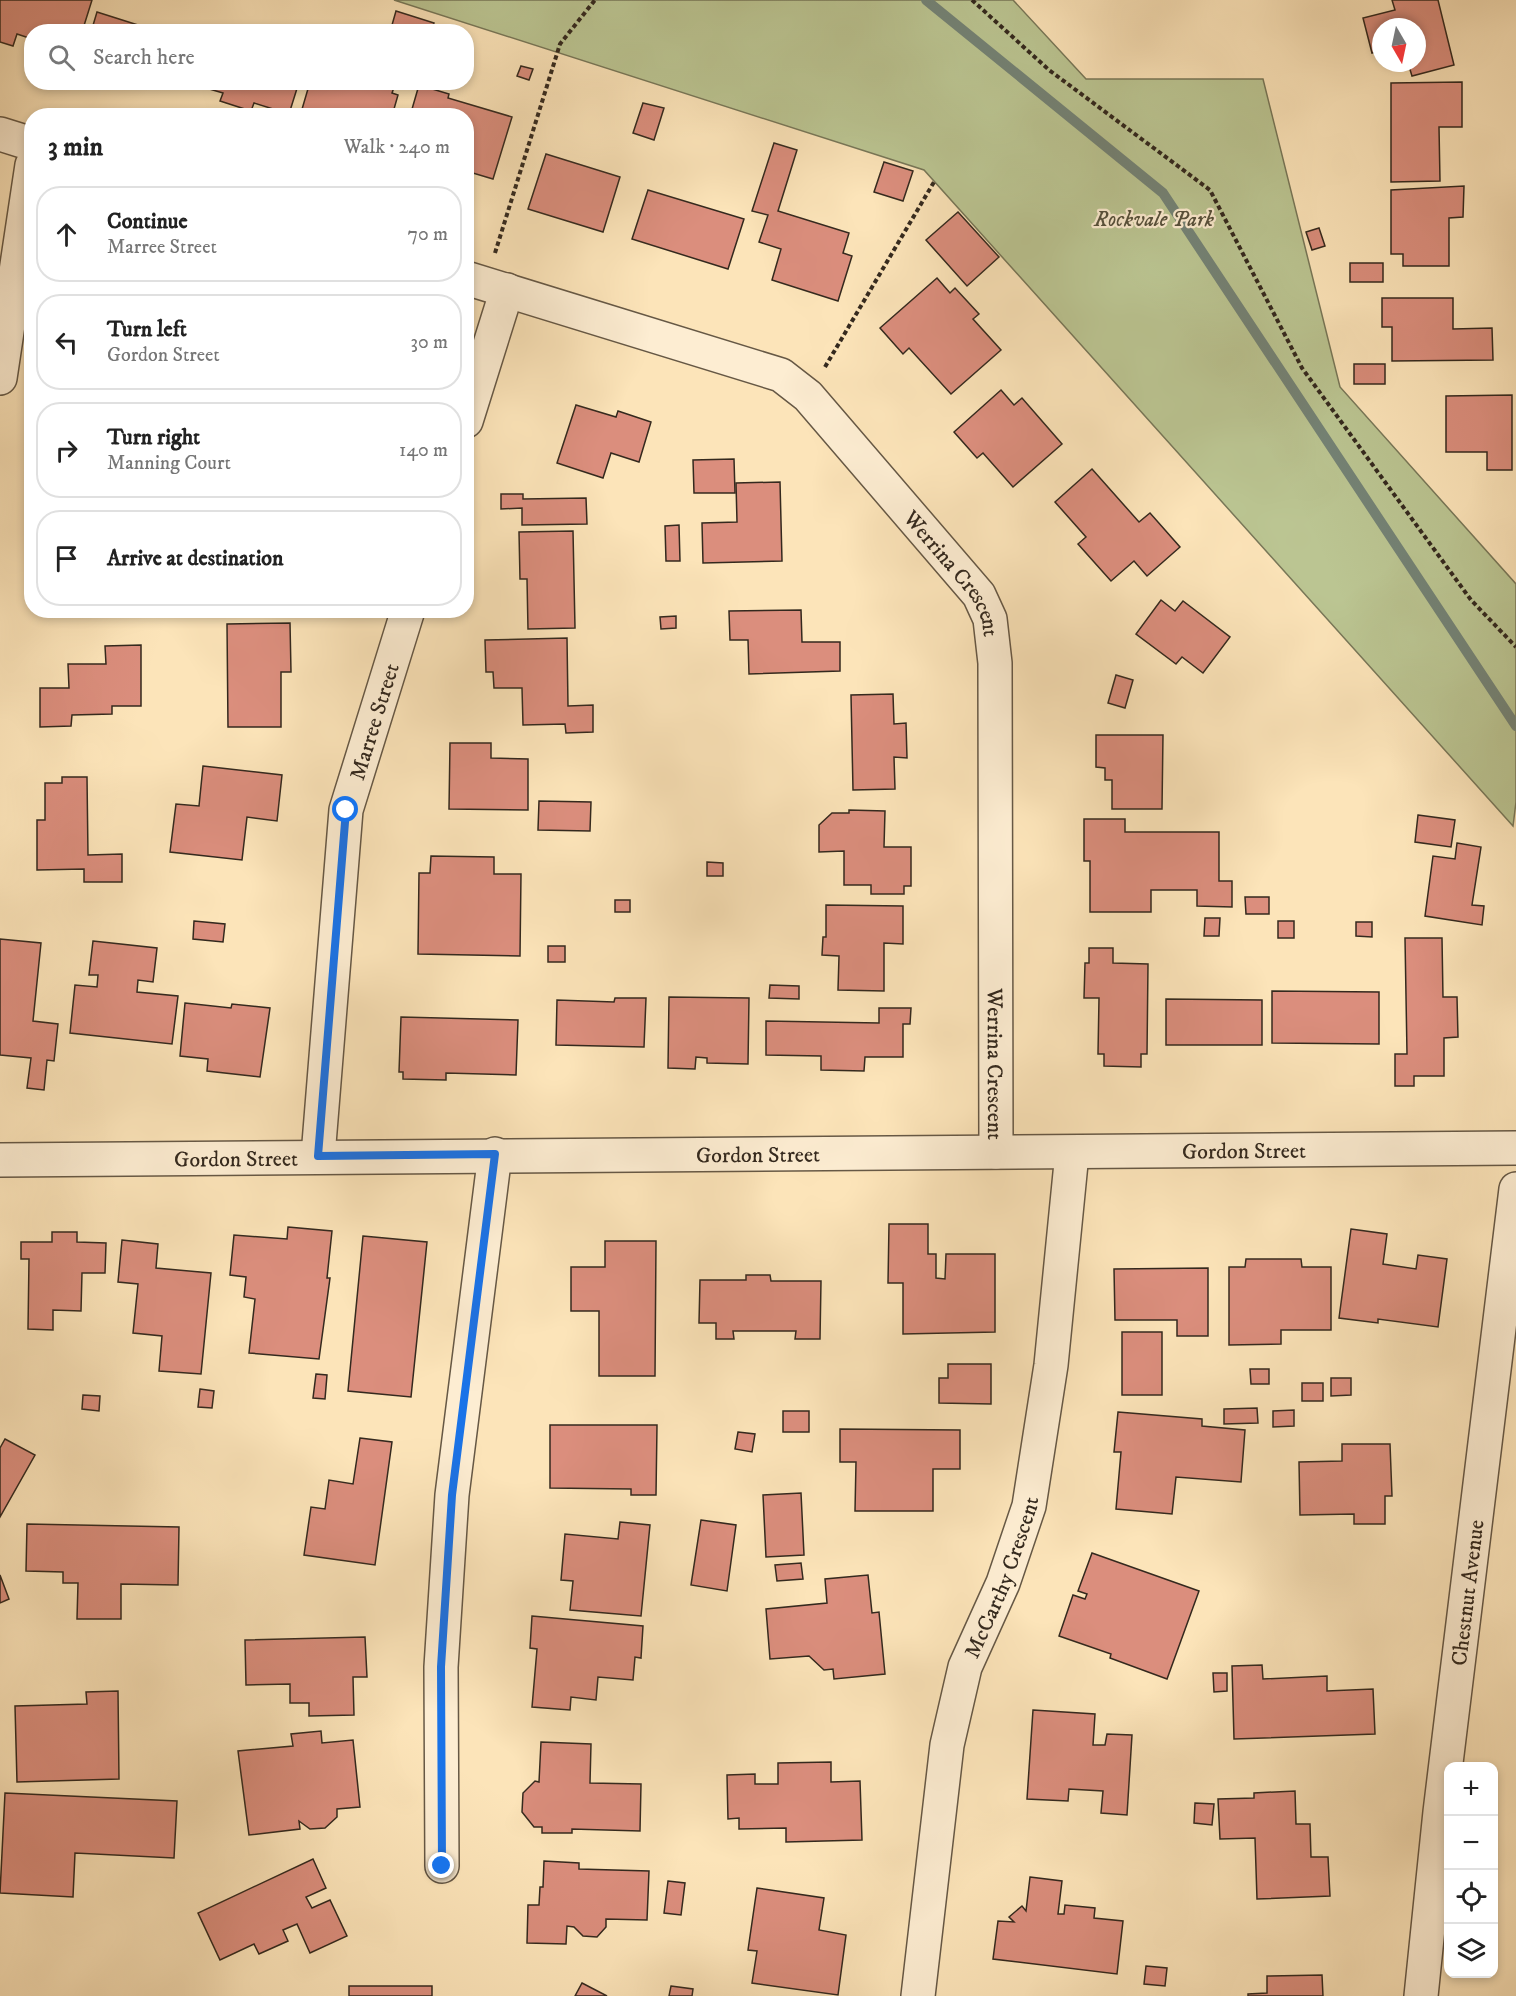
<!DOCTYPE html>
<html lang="en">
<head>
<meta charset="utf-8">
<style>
	:root { --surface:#fff; --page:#f2f2f2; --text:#222; --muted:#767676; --line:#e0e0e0 }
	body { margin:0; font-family:"IM FELL DW Pica",serif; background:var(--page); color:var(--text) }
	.controls { position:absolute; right:18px; bottom:18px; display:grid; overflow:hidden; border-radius:12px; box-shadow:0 3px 9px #0003 }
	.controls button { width:54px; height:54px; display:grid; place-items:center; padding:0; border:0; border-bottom:2px solid var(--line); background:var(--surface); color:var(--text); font:30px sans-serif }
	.compass { position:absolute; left:1372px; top:18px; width:54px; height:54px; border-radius:50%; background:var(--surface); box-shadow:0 3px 9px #0003; rotate:171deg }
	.stop { position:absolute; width:18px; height:18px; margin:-14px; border:4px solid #1a73e8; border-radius:50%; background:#fff }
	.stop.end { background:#1a73e8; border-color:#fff; box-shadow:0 2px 6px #0008 }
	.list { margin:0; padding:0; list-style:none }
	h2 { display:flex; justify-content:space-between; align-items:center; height:78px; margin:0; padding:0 24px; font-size:26px }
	h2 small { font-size:20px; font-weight:400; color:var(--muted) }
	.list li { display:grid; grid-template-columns:39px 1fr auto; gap:18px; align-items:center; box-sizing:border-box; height:96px; margin:0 12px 12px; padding:0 12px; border:2px solid var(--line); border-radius:24px }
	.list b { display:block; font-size:22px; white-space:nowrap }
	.list p { margin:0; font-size:20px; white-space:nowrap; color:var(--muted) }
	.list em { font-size:20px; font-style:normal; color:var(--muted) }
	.icon { flex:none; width:33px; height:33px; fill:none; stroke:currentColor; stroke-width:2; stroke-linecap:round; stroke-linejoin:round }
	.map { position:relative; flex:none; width:1516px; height:1996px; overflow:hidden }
	.search { position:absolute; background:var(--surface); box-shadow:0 3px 9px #0003; left:24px; top:24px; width:450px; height:66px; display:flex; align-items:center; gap:15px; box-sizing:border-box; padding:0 21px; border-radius:24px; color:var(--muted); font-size:22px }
	.panel { position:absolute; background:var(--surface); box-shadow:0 3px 9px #0003; left:24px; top:108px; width:450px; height:510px; border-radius:24px }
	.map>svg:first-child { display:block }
	.green { fill:#bbc592; stroke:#787758; stroke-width:1.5 }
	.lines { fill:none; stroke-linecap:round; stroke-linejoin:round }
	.stream { stroke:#748376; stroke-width:10 }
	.building { fill:#db8e7d; stroke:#34291e; stroke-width:1.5 }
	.minor-casing { stroke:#665845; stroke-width:36 }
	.path { stroke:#34291e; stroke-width:4; stroke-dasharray:4.5 3; stroke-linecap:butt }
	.minor { stroke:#fdedd2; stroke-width:33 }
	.route { stroke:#1a73e8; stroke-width:8 }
	.labels { text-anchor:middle; stroke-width:4.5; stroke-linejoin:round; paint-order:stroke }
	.park-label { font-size:22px; font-style:italic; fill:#56503b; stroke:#fdedd2 }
	.street-label { font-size:22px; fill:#34291e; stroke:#fdedd2 }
</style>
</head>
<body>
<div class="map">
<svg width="1516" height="1996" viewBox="0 0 1516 1996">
	<rect width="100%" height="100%" fill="#fce4b9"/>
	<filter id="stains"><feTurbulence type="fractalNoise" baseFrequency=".00333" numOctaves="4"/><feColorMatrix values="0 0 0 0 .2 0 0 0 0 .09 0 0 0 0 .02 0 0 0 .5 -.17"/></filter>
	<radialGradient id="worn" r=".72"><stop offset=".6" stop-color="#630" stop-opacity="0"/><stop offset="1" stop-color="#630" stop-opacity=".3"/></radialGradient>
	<path class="green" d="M394,0h619l73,79h177l77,308 176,197v218l-3,24 -589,-656z"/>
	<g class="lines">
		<path class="stream" d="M926,0l237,193 353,533"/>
	</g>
	<g class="building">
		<path d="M0,0h92l-10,32h-50v7l-15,-5 -4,12 -13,-4z"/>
		<path d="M1392,0h46l16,65 -42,11 -4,-13h9v-36h-36v24l-9,2 -9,-35 32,-8z"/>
		<path d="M396,11l38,12 -3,9h-41z"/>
		<path d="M97,12l63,20h-69z"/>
		<path d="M521,66l12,3 -4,11 -12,-4z"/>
		<path d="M299,82l-10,32 -35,-11 -3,8 -31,-10 3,-8 -34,-10z"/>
		<path d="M310,82h86l-4,11 6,2 -6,21h-92z"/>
		<path d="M1462,82v45h-23l1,54 -49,1v-99z"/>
		<path d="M419,85l30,9 -1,4 64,19 -19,62 -27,-8v-55h-56z"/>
		<path d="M643,103l21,5 -10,32 -21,-7z"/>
		<path d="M774,143l23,7 -19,61 71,22 -6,20 9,3 -14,45 -66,-21 9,-31 -22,-7 9,-27 -16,-4z"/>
		<path d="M546,154l74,23 -17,55 -75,-23z"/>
		<path d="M884,162l29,9 -10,30 -29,-9z"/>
		<path d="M1464,186l-1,31 -14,1v48h-46v-12h-12v-64z"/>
		<path d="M648,190l96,29 -16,50 -96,-30z"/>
		<path d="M958,212l41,45 -32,29 -41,-46z"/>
		<path d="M1319,228l6,18 -13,4 -6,-18z"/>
		<rect x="1350" y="263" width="33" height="19"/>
		<path d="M937,278l13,15 5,-5 24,26 -6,5 28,31 -50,44 -42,-46 -6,6 -23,-26z"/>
		<path d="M1382,298h71v31l39,-1 1,32 -101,1v-34h-10z"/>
		<rect x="1354" y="364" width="31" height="20"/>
		<path d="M1001,390l13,15 8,-7 40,46 -49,43 -30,-34 -6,5 -23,-26z"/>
		<path d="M1512,395v75h-25v-18h-41v-56z"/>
		<path d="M576,405l40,12 2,-6 33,11 -12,40 -28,-9 -8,25 -46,-15z"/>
		<path d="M734,459l1,34h-41l-1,-33z"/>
		<path d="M1092,469l47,53 11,-9 30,34 -33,29 -13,-15 -23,20 -33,-37 8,-7 -31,-35z"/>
		<path d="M780,482l2,79 -79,2 -1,-40 35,-1 -1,-39z"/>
		<path d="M501,494h22v5l63,-1 1,26 -65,1v-17l-21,1z"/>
		<path d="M679,525l1,36h-14l-1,-35z"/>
		<path d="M573,531l2,97 -47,1 -1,-50h-7l-1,-47z"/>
		<path d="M1161,600l14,11 8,-10 47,36 -27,36 -21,-16 -6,7 -40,-30z"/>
		<path d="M801,610l1,32h38v29l-91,3 -1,-34h-18l-1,-29z"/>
		<path d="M676,616v12l-15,1 -1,-12z"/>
		<path d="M290,623l1,49h-10v55h-53l-1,-103z"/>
		<path d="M567,638l1,68 25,-1v27l-27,1 -1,-9 -42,1 -1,-37h-28l-1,-16h-7l-1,-32z"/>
		<path d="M141,645v61h-29v8l-40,1 -1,11 -31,1v-39h29l-1,-24h38l-1,-18z"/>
		<path d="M1116,675l17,5 -8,28 -17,-5z"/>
		<path d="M893,694l1,30 12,-1 1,35 -13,-1 1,32 -42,1 -2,-95z"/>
		<path d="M1096,735h67l-1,74h-50v-29h-7v-12l-9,-1z"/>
		<path d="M450,743h41v15l37,1v51l-79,-1z"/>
		<path d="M203,766l79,9 -5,46 -30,-4 -5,43 -72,-8 6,-48 23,2z"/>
		<path d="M62,777h25l1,78 34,-1v28h-38v-13l-47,1v-50h8v-37h17z"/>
		<path d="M539,801l52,1 -1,29 -52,-1z"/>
		<path d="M849,810l36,1 -1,36h27v39h-7v8h-33v-9h-27v-34l-25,1v-27l13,-12h17z"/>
		<path d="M1418,815l37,5 -4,27 -36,-5z"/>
		<path d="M1084,819h41v13h94v49h13v26l-35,-1v-16h-46v22h-61v-51h-6z"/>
		<path d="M1457,843l24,4 -9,58 12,1 -2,19 -57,-9 8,-60 22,3z"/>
		<path d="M431,856l63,1v17h27l-1,82 -102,-2 1,-81h11z"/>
		<path d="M707,862l16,1v13h-16z"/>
		<path d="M1245,897h24v17h-23z"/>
		<rect x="615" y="900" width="15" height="12"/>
		<path d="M826,905l77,1v38l-19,-1v48l-46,-1 1,-34 -17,-1 1,-18h3z"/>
		<path d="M1205,918h15l-1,18h-15z"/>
		<path d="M194,921l31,3 -2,18 -30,-3z"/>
		<rect x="1278" y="921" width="16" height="17"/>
		<path d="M1356,922h16v15l-16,-1z"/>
		<path d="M1405,938h37l1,59h14l1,40 -14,1v38h-30v10h-19v-32h12z"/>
		<path d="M0,939l41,4 -8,78 25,3 -4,37 -7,-1 -3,30 -17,-2 4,-30 -31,-3z"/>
		<path d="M93,941l64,7 -4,34 -15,-2 -1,12 41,4 -6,48 -102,-11 5,-48 22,2 1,-12h-9z"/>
		<rect x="548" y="946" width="17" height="16"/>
		<path d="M1089,948h24v15l35,1 -1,90h-6v13l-37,-1v-12h-6l1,-56h-15l1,-35h4z"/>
		<path d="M770,985l29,1v13l-30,-1z"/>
		<path d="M1272,991l107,1v52l-107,-1z"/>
		<path d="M669,997l80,1 -1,66 -41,-1v-5l-11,-1 -1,12 -27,-1z"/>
		<path d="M615,998h31l-2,49 -88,-2 1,-45 57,2z"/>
		<path d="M1166,999l96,1v45h-96z"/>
		<path d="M185,1003l46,5 1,-4 38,4 -10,69 -53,-6 1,-12 -28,-3z"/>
		<path d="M879,1008h32l-1,16h-7v33h-38l-1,14 -43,-1v-14l-55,-1v-34l113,2z"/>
		<path d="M401,1017l117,3 -2,55 -70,-2v7l-43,-1v-7h-4z"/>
		<path d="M889,1224h39v30h8v24l9,1 1,-25h49v78l-92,2v-51h-15z"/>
		<path d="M288,1227l44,4 -5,47h3l-11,81 -70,-6 6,-54 -11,-2 2,-20 -16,-2 4,-40 53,4z"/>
		<path d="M1351,1229l36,5 -4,30 33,5 2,-14 29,4 -9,68 -60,-8v4l-39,-5z"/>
		<path d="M52,1232h25v10l29,1 -1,30h-23l-1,38 -28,-1v20l-25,-1 1,-70h-8v-17h31z"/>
		<path d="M363,1236l64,6 -16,155 -63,-6z"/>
		<path d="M122,1240l36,4 -2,24 55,5 -10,101 -42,-3 3,-35 -29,-3 5,-49 -20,-2z"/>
		<path d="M605,1241h51l-1,135h-56v-65h-28v-44h34z"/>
		<path d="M1246,1259h55l1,8h29v63h-50v14l-52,1v-78h16z"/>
		<path d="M1208,1268v68h-31v-16h-62l-1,-51z"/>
		<path d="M746,1275h24l1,6h50l-1,58h-25l1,-8h-63l1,8h-18v-16h-17l1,-43h46z"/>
		<rect x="1122" y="1332" width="40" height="63"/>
		<path d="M948,1364h43v40l-52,-1v-25h9z"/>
		<path d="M1250,1369h19v15h-18z"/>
		<path d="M316,1374l11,1 -2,24 -12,-1z"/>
		<path d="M1331,1378h20v17l-20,1z"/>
		<rect x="1302" y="1383" width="21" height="18"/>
		<path d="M200,1389l14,2 -2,17 -14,-1z"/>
		<path d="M83,1395l17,1 -1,15 -17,-2z"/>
		<path d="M1257,1408l1,15 -34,1v-15z"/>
		<path d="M1294,1410v16l-21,1v-16z"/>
		<rect x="783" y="1411" width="26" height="21"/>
		<path d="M1118,1412l84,7v7l43,4 -4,52 -65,-5 -4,37 -56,-5 5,-57h-7z"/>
		<path d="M550,1425h107l-1,70h-25v-6l-81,-1z"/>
		<path d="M840,1429l120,1v39h-27v42h-78l1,-49h-16z"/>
		<path d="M738,1432l17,2 -3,18 -17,-3z"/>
		<path d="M360,1438l32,4 -17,123 -71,-10 7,-48 14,2 4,-29 24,4z"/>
		<path d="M5,1439l30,16 -35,62v-69z"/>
		<path d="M1342,1444h48l2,52h-7v28h-31v-10l-54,1 -1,-53 43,-1z"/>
		<path d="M801,1493l3,62 -38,2 -3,-62z"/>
		<path d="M701,1520l35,5 -9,66 -36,-6z"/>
		<path d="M620,1522l30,3 -9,91 -71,-6 3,-29 -12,-1 4,-46 53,5z"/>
		<path d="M27,1524l152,3 -1,58 -57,-1v35h-44l1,-36h-15v-11l-37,-1z"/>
		<path d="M1092,1553l107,38 -32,88 -57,-21 1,-4 -52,-18 14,-41 12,4 2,-5 -9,-3z"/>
		<path d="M801,1563l2,16 -26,2 -2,-16z"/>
		<path d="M0,1575l9,24 -9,4z"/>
		<path d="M868,1575l4,38 7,-1 6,62 -51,5 -1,-10 -9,1 -15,-14 -39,3 -4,-50 61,-6 -2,-24z"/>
		<path d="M532,1616l111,10 -2,32 -6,-1 -2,23 -35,-3 -2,23 -25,-3 -1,13 -38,-3 5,-58 -7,-1z"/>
		<path d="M365,1637l2,40h-14l1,38 -45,1v-13h-19v-19l-44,1 -1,-45z"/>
		<path d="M1262,1665l1,14 64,-3v15l46,-2 2,45 -141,5 -2,-73z"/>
		<path d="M1213,1673h14v18l-13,1z"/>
		<path d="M118,1691l1,88 -102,3 -2,-76 72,-2 -1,-12z"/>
		<path d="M1033,1710l62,4 -2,31h12l2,-11 25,1 -5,80 -26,-2 2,-22 -34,-2 -1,12 -41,-2z"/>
		<path d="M321,1731l1,12 31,-3 7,67 -23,2v8l-12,11 -15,1 -11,-8 1,8 -51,6 -11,-84 55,-5 -2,-12z"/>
		<path d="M541,1742l50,2 -1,39 51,1 -1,47 -68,-2v4h-30v-6h-8l-12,-15 1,-19 12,-12 4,1z"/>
		<path d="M831,1762v20l29,-1 2,59 -76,2v-14l-47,1v-11l-11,1 -1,-44 28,-1v10h23v-21z"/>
		<path d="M1295,1791l1,33h14l1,33h17l2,39 -73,3 -2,-61 -35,1 -2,-40 36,-1v-5z"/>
		<path d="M5,1793l172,8 -3,57 -99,-5 -2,44 -73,-4z"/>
		<path d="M1195,1803l19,1 -2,21 -18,-2z"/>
		<path d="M313,1859l13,29 -20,9 6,11 18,-8 17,36 -37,17 -13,-29 -14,6 5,11 -29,13 -5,-10 -34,16 -22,-47z"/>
		<path d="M544,1861l35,2v6l70,2 -2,49 -41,-1v8l-9,10 -14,-1 -9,-9 -7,-1 -1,18 -39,-1 1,-38h11l1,-18h3z"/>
		<path d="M1030,1877l32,4 -4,33h6l1,-9 30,3 -1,10 29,3 -6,53 -124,-15 5,-38 16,1 -5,-5 13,-11 4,5z"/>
		<path d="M668,1881l17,2 -4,32 -17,-2z"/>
		<path d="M757,1888l67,10 -5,32 27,5 -8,60 -86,-12 5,-32 -9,-1z"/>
		<path d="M1146,1966l21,2 -2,18 -21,-2z"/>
		<path d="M1322,1975l1,21h-75v-2l19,-1v-17z"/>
		<path d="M582,1983l25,13h-32z"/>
		<rect x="349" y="1986" width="83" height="10"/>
		<path d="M671,1986l22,3 -1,7h-23z"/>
	</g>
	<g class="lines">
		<defs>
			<g id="minor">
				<path d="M0,134l32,10"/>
				<path id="s1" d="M466,278l315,97 27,21 171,199 11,24 5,44 1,489"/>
				<path d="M0,378l32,-213"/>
				<path d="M466,421l41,-131"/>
				<path id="s2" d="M318,1156l28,-346 62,-200"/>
				<path id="s3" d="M0,1160l1516,-12"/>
				<path d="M442,1866l-1,-199 11,-172 43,-341"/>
				<path id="s4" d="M918,1996l29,-251 18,-78 38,-84 26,-77 22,-141 21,-212"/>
				<path id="s5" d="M1421,1996l19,-184 76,-623"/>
			</g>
		</defs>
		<use href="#minor" class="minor-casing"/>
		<g class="path">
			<path d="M972,0l77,70 161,120 92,178 169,232 45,47"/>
			<path d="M495,253l65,-209 35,-44"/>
			<path d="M825,367l109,-185"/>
		</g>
		<use href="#minor" class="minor"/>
	</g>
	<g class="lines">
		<path class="route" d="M346,810l-28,346 177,-2 -43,341 -11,172 1,199"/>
	</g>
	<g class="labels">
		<g class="park-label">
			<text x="1154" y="226">Rockvale Park</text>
		</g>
		<g class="street-label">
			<text dy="8" stroke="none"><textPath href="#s1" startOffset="594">Werrina Crescent</textPath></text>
			<text dy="8" stroke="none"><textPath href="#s2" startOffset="440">Marree Street</textPath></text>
			<text dy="8" stroke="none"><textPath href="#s1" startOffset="1098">Werrina Crescent</textPath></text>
			<text dy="8" stroke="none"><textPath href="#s3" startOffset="1244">Gordon Street</textPath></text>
			<text dy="8" stroke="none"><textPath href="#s3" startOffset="758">Gordon Street</textPath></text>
			<text dy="8" stroke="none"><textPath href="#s3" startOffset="236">Gordon Street</textPath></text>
			<text dy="8" stroke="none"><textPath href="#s4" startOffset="430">McCarthy Crescent</textPath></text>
			<text dy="8" stroke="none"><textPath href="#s5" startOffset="406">Chestnut Avenue</textPath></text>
		</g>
	</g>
	<rect width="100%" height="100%" filter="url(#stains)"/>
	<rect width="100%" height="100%" fill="url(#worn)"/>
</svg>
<div class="controls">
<button>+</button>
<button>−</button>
<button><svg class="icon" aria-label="locate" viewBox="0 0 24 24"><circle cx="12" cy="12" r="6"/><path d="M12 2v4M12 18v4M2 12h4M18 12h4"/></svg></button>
<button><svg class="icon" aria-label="layers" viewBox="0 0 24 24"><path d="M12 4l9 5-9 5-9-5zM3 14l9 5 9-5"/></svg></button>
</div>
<svg class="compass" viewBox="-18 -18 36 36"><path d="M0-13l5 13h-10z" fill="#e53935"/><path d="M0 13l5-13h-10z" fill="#767676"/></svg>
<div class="stop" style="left:346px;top:810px"></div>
<div class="stop end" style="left:442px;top:1866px"></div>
<div class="search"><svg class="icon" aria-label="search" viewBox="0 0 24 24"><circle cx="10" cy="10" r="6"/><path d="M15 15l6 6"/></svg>Search here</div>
<section class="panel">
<h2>3 min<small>Walk · 240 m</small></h2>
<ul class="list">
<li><svg class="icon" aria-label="ahead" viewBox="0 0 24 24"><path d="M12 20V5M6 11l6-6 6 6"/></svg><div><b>Continue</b><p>Marree Street</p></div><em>70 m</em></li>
<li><svg class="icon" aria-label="left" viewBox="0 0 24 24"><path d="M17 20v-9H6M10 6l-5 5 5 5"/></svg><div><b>Turn left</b><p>Gordon Street</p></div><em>30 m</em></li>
<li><svg class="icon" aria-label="right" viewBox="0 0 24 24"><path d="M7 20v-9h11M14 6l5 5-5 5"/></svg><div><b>Turn right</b><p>Manning Court</p></div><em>140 m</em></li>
<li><svg class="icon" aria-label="arrive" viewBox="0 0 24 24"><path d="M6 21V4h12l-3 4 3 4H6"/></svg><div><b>Arrive at destination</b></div></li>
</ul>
</section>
</div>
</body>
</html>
